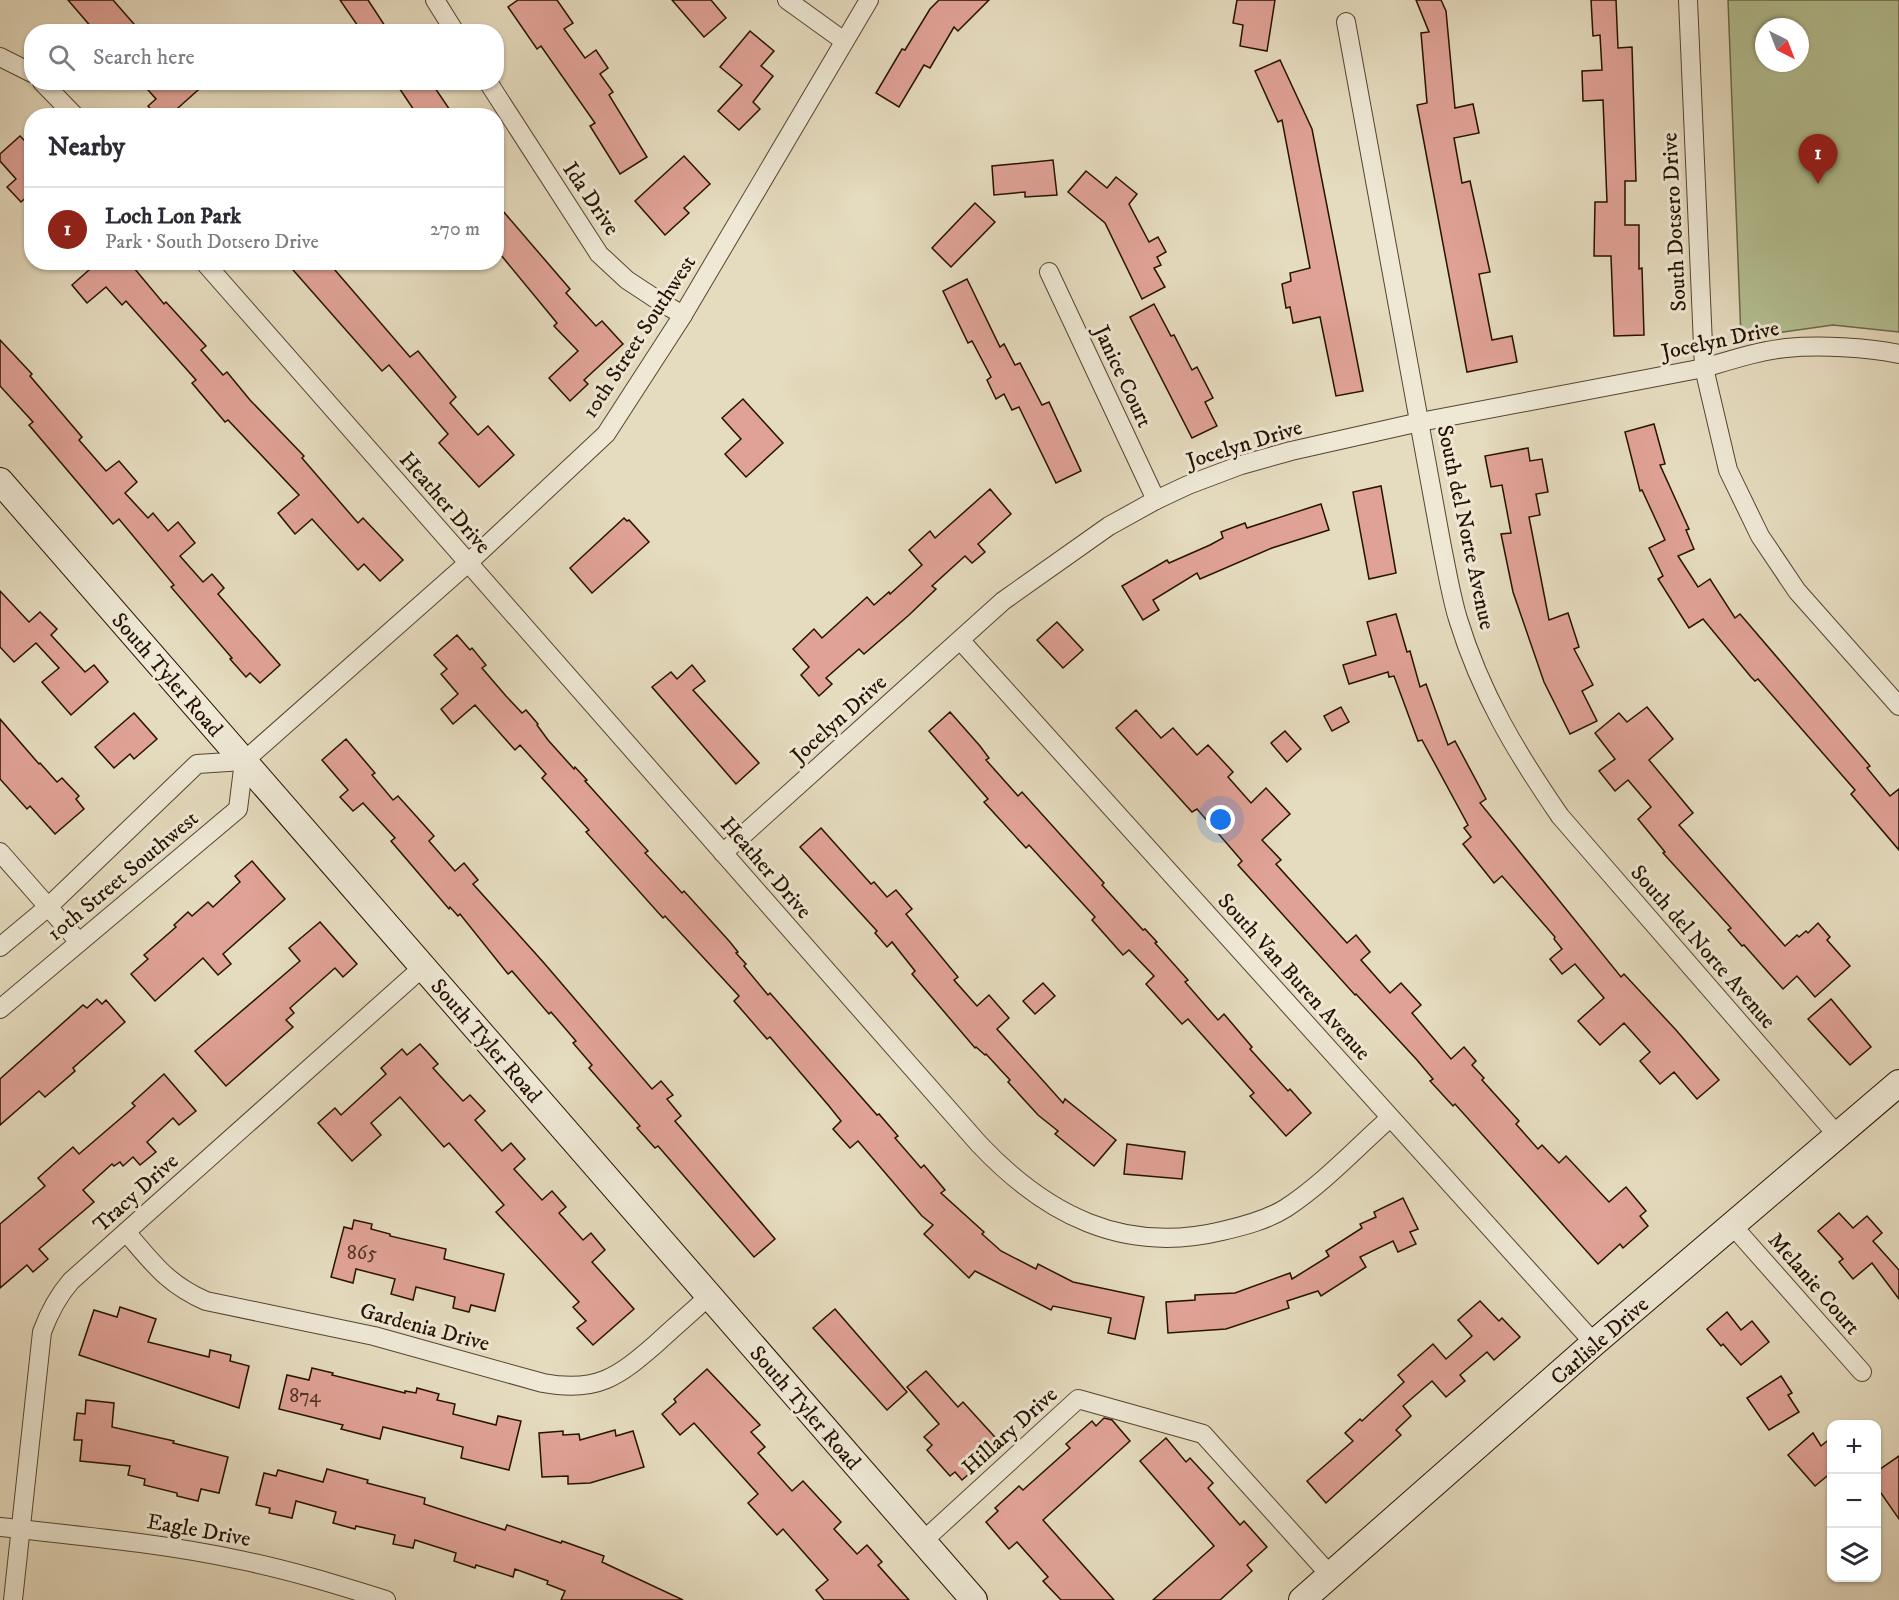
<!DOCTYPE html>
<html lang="en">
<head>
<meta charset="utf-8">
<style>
	:root { --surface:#fff; --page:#f2f2f3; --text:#2b2b33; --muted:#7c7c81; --line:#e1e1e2; --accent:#8f2418 }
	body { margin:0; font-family:"IM FELL DW Pica",serif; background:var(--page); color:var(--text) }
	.controls { position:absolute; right:18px; bottom:18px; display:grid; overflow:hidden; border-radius:12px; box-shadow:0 2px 4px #0004 }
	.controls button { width:54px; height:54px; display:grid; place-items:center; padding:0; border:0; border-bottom:2px solid var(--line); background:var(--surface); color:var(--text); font:30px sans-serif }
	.compass { position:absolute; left:1755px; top:18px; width:54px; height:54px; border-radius:50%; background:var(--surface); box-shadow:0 2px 4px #0004; rotate:138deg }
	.you { position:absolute; left:1221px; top:820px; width:21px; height:21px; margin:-15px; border:4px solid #fff; border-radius:50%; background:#1a73e8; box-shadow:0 0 0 9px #1a73e833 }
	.badge { display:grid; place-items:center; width:39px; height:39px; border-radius:50%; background:var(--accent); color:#fff; font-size:20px; font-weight:700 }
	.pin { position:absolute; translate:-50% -50px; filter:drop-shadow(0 2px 3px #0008) }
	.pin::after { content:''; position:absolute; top:32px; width:21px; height:18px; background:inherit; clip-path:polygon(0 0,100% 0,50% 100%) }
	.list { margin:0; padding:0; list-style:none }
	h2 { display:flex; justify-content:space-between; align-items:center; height:78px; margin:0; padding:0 24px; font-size:26px }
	h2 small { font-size:20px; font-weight:400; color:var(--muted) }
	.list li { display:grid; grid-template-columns:39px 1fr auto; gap:18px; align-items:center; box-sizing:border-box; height:84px; padding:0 24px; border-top:2px solid var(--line) }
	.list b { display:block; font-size:22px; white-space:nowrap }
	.list p { margin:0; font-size:20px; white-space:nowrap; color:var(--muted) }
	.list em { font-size:20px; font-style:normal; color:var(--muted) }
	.icon { flex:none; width:33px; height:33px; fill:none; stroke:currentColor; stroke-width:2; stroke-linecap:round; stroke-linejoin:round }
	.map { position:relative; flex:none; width:1899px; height:1600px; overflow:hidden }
	.search { position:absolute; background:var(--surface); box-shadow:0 2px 4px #0004; left:24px; top:24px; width:480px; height:66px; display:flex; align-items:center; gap:15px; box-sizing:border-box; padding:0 21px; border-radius:24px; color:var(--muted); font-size:22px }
	.panel { position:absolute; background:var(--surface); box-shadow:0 2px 4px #0004; left:24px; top:108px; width:480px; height:162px; border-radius:24px }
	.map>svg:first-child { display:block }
	.green { fill:#b4c093; stroke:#6d694a; stroke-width:1.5; fill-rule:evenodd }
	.building { fill:#e0a296; stroke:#261200; stroke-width:1.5 }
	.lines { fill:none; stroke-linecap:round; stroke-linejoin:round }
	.street-casing { stroke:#564430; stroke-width:20 }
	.secondary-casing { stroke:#261200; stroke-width:28 }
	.street { stroke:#eee8d5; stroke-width:18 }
	.secondary { stroke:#eee8d5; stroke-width:26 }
	.labels { text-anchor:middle; stroke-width:6; stroke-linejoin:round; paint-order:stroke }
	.number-label { font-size:20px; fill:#543626 }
	.street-label { font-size:22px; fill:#261200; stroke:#eee8d5 }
</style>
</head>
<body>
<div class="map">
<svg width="1899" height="1600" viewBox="0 0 1899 1600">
	<rect width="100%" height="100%" fill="#e5dbbe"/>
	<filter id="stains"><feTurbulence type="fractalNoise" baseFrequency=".00333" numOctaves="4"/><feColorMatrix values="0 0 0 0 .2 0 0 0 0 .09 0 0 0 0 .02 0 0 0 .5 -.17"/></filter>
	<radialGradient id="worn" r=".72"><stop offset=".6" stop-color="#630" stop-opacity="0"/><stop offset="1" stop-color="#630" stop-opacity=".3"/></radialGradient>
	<path class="green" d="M1728,0h171v332l-66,-7 -92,13zM1764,27h36v36h-36z"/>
	<g class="building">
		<path d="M68,0h45l28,32h-40l-8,-3z"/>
		<path d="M340,0h28l21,32h-27z"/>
		<path d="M518,0h39l16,23 -9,6 21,29 11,-8 12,18 -8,6 13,18 -4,3 38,62 -27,17 -30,-48 5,-3 -54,-77 -4,3 -29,-42z"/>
		<path d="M672,0h39l15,18 -22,19z"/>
		<path d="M939,0h50l-31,31 -4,-4 -24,41 -6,-3 -25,42 -23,-14 26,-44 3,1 25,-41z"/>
		<path d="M1237,0h38l-8,51 -27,-5 3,-21 -10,-2z"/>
		<path d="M1416,0h25l5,11 9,97 18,-4 6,29 -25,5 8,45 8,-2 20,91 -11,2 13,66 20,-4 5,26 -50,10 -50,-267 10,-2 -6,-70 8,-1z"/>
		<path d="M1591,0h25l2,48 14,-1 4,134h-11v44h14v44l3,-1 2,67 -30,1 -3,-80h-17l1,-54h12l-4,-102 -20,1 -1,-30 20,-1 -2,-35 -7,1z"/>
		<path d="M750,31l24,20 -13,15 12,10 -20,26 7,7 -21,21 -21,-19 24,-26 -22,-18z"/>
		<path d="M1280,60l32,69 51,262 -27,5 -16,-79 -27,6 -3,-16 -4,1 -4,-24 9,-3 -1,-8 20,-5 -28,-148 -4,2 -23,-51z"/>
		<path d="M141,82h66l-38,34h-12l-9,-10 8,-7z"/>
		<path d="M395,82h36l23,34h-36z"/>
		<path d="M20,136l12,12v48l-2,-2 -9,8 -14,-15 9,-8 -16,-18v-7z"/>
		<path d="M684,156l26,28 -26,24 5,5 -24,22 -30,-34z"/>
		<path d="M1053,160l4,35 -32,2v-5l-31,3 -2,-29z"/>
		<path d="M1086,171l21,17 9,-11 21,17 -8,10 20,38 9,-5 8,15 -9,5 4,8 -7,3 11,19 -23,12 -37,-76 -37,-31z"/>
		<path d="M496,203l74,86 -4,4 30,33 6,-5 21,23 -39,36 4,4 -18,17 -21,-23 29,-27 -24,-25 3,-3 -61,-74z"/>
		<path d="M975,203l20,19 -44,45 -19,-19z"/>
		<path d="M98,262h31l35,42 2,-2 40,44 -5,4 22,25 4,-3 23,28 54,56 -2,2 56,65 5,-5 40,42 -23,21 -16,-17 -6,6 -46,-51 -17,15 -17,-21 21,-18 -71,-75 -3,2 -33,-39 4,-3 -70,-79 -4,4 -16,-18 -19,16 -15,-18z"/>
		<path d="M286,262h42l82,95 8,-6 38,46 -6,6 28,32 10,-9 26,29 -35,32 -40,-44 9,-9 -59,-69 -7,6z"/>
		<path d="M967,279l33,68 4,-3 11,21 5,-2 22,42 7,-3 32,69 -25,12 -37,-76 -7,3 -8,-16 -8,5 -9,-19 4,-3 -19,-36 -4,2 -25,-52z"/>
		<path d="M1154,304l17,32 3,-1 18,35 5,-3 16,31 -8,4 12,24 -25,12 -62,-121z"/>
		<path d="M0,340l32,34 -2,2 52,61 -3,3 27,31 13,-10 18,21 -12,11 23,25 5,-5 15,18 10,-9 17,21 -15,13 23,26 9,-8 12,14 -6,6 62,71 -20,18 -10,-10 -4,4 -16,-18 2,-1 -61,-71 3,-2 -55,-66 -6,5 -84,-99 4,-3 -33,-36z"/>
		<path d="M743,399l40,44 -37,34 -21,-23 16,-15 -19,-21z"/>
		<path d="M1654,424l11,40 -5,1 29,64 -3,1 8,19 -16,7 20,31 12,-8 25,39 5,-4 130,152 -3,2 23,28 9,-7v61l-48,-56 4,-4 -97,-111 -3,2 -4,-4 -48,-58 -14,9 -31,-49 5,-3 -14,-28 16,-8 -23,-50 -2,1 -15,-59z"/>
		<path d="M1528,448l2,13 12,-2 6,33 -12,2 4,21 -11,2 20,103 19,-7 11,34 -5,2 19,36 -11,6 15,30 -27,13 -26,-52 -31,-90 -12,-58 10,-1 -9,-48 -11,2 -6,-31z"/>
		<path d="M1381,486l15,87 -27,6 -16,-87z"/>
		<path d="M990,489l21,25 -33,30 7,8 -13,11 -7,-7 -33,30 4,3 -27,26 -45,39 -5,-5 -33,29 6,6 -13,12 -18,-21 8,-8 -16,-18 21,-20 8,9 45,-41 7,8 15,-13 1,2 32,-29 -13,-15 21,-19 5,7z"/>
		<path d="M1321,504l8,26 -57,18 -72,31 -3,-6 -44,27 6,10 -16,10 -21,-34 45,-26 2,3 41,-18 13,-7 -2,-6 24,-9 2,5z"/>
		<path d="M624,518l3,3 2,-1 20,22 -57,51 -22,-25z"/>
		<path d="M0,591l29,31 11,-10 17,17 -6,6 34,37 9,-7 14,17 -37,33 -29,-33 17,-14 -23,-25 -22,19 -14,-15z"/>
		<path d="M1396,614l11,38 3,-1 10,36 6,-3 22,61 7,-4 31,58 -6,4 141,174 3,-3 52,56 43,50 -22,19 -23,-27 -14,12 -20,-23 10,-9 -26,-29 -24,22 -22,-24 26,-23 -29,-34 -13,10 -12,-15 12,-10 -8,-10 1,-2 -53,-61 -8,7 -31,-39 8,-7 -7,-9 4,-3 -46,-85 -4,1 -24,-65 -5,1 -1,-5 -39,12 -6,-19 33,-10 -9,-33z"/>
		<path d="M1057,622l26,28 -20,18 -26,-28z"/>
		<path d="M457,635l13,15 2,-2 14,17 -4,3 24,28 16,17 4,-3 12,14 -1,1 11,15 26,29 1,-2 12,13 -2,1 63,70 -3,2 27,29 10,11 2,-2 46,51 8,10 -2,1 10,11 -2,2 24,29 2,-2 107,122 2,-1 19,22 -3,2 26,30 3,-3 21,25 -4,3 43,39 -2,2 19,17 35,18 2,-5 35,18 71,15 -9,42 -27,-6 3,-15 -58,-12 -2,4 -76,-39 -6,7 -45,-44 9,-9 -11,-9 -64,-75 -8,7 -17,-19 8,-8 -12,-15 -59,-69 -3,2 -33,-38 5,-5 -74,-80 -2,2 -77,-86 3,-2 -47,-52 4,-4 -26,-29 -5,5 -40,-45 -22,19 -12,-15 17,-15 -17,-20 6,-5 -13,-14z"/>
		<path d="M692,665l13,16 -12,9 66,73 -23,21 -84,-97 19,-15 6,7z"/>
		<path d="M1341,707l8,15 -17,9 -8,-15z"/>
		<path d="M1647,707l26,32 -24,21 44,53 -14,12 106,121 12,-11 2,2 7,-6 2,2 10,-10 12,14 -3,3 23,26 -35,31 -18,-21 -14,13 -39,-44 -2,1 -14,-16 3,-2 -68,-75 2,-1 -27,-33 13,-12 -23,-27 -13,11 -16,-20 16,-12 -20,-26 24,-20 8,9z"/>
		<path d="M1136,710l25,28 12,-10 24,27 11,-10 25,27 -5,5 23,26 15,-15 24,26 -28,26 19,20 -5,4 71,79 9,-8 14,17 -9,8 29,33 11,-10 20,22 -9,8 39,46 13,-12 12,14 -4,4 12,13 -2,2 37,41 -3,3 22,25 4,-4 17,18 7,-7 43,46 17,-15 20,24 -6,5 8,10 -25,22 -3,-4 -22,20 -143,-160 -2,2 -23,-25 3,-2 -16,-19 -61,-66 -1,1 -88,-98 -29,-32 4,-4 -45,-52 -5,3 -76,-84z"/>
		<path d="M950,712l30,34 9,12 -3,2 32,36 4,-4 82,91 -2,2 41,45 2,-1 12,13 -2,1 33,37 -3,2 33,38 6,-6 28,33 -2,2 38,42 2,-2 21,24 -25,23 -36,-40 4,-3 -66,-74 -6,5 -36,-40 8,-8 -25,-26 -6,5 -31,-35 3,-3 -66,-72 -3,3 -42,-46 4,-3 -59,-68z"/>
		<path d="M134,713l23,26 -23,20 -4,-5 -16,14 -19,-21z"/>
		<path d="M0,719l39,45 1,-1 17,19 5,-4 17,18 -3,3 8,10 -29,25 -25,-28 -3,3 -27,-30z"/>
		<path d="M1285,731l16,18 -14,13 -16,-19z"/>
		<path d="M346,739l29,34 -3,2 21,25 5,-4 36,40 -5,5 26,30 9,-8 14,17 -5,4 71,79 108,126 9,-8 12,14 -6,4 14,17 -6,5 100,118 -21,18 -96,-111 -3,2 -18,-20 3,-2 -51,-58 3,-3 -19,-22 3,-2 -25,-29 -2,2 -37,-43 -4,3 -48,-60 -2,2 -8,-9 -1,2 -58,-68 4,-3 -32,-35 -10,8 -13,-14 8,-7 -26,-30z"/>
		<path d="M821,828l50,56 3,-2 13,15 9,-7 16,19 -6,5 52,63 -4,3 23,26 12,-11 20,23 -12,11 66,74 2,-4 51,41 -22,26 -39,-32 3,-3 -20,-16 -30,-33 2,-2 -24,-26 -1,1 -9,-8 -1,1 -63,-74 3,-3 -23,-29 -5,5 -12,-14 2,-2 -77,-84z"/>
		<path d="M252,861l33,38 -62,55 8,10 -13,11 -15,-17 -48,43 -24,-27 17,-15 -4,-4 32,-28 -2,-2 14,-13 4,4 16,-14 5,5 27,-25 -5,-6z"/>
		<path d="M320,922l37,42 -14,13 -8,-9 -45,40 4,5 -8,7 7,7 -67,59 -31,-35 105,-90 -11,-13z"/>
		<path d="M1043,983l12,13 -20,18 -12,-13z"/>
		<path d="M97,999l5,5 4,-4 19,22 -52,46 2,3 -30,26 -6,-6 -39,34v-46l83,-74 4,3z"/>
		<path d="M1831,999l40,48 -21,18 -42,-46z"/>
		<path d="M420,1044l18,20 -5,4 30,33 7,-6 15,16 -10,9 27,31 9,-8 14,16 -11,10 28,31 10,-9 14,16 -7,6 24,27 8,-7 14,17 -13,12 42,47 -41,36 -16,-17 9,-7 -13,-14 6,-5 -83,-90 8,-7 -55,-62 -5,4 -44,-50 -29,26 10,12 -29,26 -34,-38 17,-15 6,7 45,-41 -5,-6 21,-19 5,6z"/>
		<path d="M164,1074l32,37 -17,14 -6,-7 -26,24 9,10 -16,13 -7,-8 -10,9 -3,-4 -6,4 -2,-2 -29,26 11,12 -55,47 9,10 -15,13 -6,-7 -27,23v-64l45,-38 -7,-8 35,-31 6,7 56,-48 -3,-3z"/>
		<path d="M1127,1144l58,8 -3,27 -58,-5z"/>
		<path d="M1403,1198l15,31 -8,3 6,12 -18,8 -5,-11 -33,16 6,10 -45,29 -3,-5 -31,10 2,7 -63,21 -58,4 -2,-31 29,-2v-5l40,-2 55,-20 2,6 37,-23 -3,-5 36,-23 -2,-4 16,-7 -2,-5z"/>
		<path d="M1839,1213l14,15 14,-12 15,17 -9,8 26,29v29l-27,-36 -19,16 -14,-17 4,-3 -25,-28z"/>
		<path d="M354,1220l18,4 -1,5 19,5v2l56,13 -2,10 60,15 -9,37 -24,-6 -2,7 -16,-4 2,-11 -39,-10 -3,13 -22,-6 4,-15 -39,-10 -3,14 -22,-6 13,-50 8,2z"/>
		<path d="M1480,1301l19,20 3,-3 18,19 -26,23 -7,-8 -27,23 5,6 -19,16 -14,-16 -29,25 8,10 -15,14 5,5 -75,68 -19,-22 46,-40 -8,-8 15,-14 2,2 42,-39 -6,-7 35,-31 13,15 26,-23 -14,-16z"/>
		<path d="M120,1307l36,12 -8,23 61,15 1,-7 21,5 -1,6 19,5 -10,42 -160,-53 15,-45 23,7z"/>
		<path d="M835,1309l72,83 -20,18 -74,-82z"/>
		<path d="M1727,1312l14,18 11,-9 17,21 -28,23 -18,-21 -2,2 -14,-17z"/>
		<path d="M312,1368l21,5 -1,2 73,18v-2l11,2 1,-5 22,6 -2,6 18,4 -2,10 43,11 2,-9 23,5 -12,49 -48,-12 2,-11 -80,-20 -3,12 -39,-10 2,-4 -64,-16 8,-34 22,5z"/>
		<path d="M707,1369l53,56 -9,7 14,15 -7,6 34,38 11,-10 38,41 -7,7 23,25 10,-9 15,17 -4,3 31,35h-85l-8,-10 12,-10 -45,-51 -6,6 -29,-32 10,-9 -64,-71 -14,12 -18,-21 14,-12 -2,-3z"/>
		<path d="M926,1371l32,36 5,-5 40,44 -23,-4 11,13 -29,25 -7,-8 -5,4 -23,-26 5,-5 -8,-8 15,-13 -32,-37z"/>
		<path d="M1781,1376l11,17 -4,2 11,17 -30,18 -22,-32z"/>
		<path d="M86,1400l28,3 -2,24 62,14 -1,2 55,14 -9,36 -18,-4 -3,12 -21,-5v-3l-33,-8 1,-6 -17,-4 2,-9 -50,-5 2,-21h-8l3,-27 8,1z"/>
		<path d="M1104,1418l8,2 18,21 -87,79 71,80h-53l-18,-19 5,-4 -31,-35 -8,7 -23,-27 12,-11 -3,-3 24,-22 4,4 47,-42 -4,-4 26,-23 4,5z"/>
		<path d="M615,1430l1,6 17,-5 11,36 -54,16 -22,1v-8l-26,1 -3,-44 24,-2v4l16,-1 1,6z"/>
		<path d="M1813,1433l8,13 11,-9v35l-17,14 -27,-31z"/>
		<path d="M1166,1438l20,24 4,-4 23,25 -5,5 32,37 4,-4 23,26 -20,18 5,6 -32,29h-67l61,-54 -74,-85z"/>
		<path d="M1899,1456v63l-23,-33v-14z"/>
		<path d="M327,1469l41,11 -1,3 58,15 -1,6 81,26 2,-5 54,18 1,-2 42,15 -2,6 81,38h-122l4,-9 -18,-7 1,-3 -33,-12 -2,8 -37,-12 -1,3 -21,-7 2,-8 -41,-13 -2,8 -20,-4 2,-9 -39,-9 -1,3 -22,-6 3,-11 -40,-11 -4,17 -23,-5 1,-5 -14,-3 8,-32 12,3 2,-6 45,12z"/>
	</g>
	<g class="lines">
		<defs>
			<g id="street">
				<path d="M435,0l20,32"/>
				<path d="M787,0l57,41"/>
				<path d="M1688,0l16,368 24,102 32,66 37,55 102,115"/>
				<path d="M1346,22l96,525c5,24 9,49 16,72 23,75 58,133 102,197l278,320"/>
				<path d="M0,57l32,16"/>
				<path d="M42,82l33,34"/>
				<path d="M488,82l111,172 28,26 35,23 21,12"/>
				<path d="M204,262l775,882c66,70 144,111 243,87 22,-5 45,-11 64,-23 38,-25 70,-60 104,-90"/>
				<path d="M1049,272l107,228"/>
				<path d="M961,641l633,702"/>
				<path d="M0,852l79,90"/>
				<path d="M723,853l280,-252 106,-75 47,-26 32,-15 53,-20 50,-14 129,-29 284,-54c27,-8 54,-17 82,-20 33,-3 81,-1 113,6"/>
				<path d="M0,947l48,-40 149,-143 47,-3 224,-198 138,-129 77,-119 186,-315"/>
				<path d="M0,1009l238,-200 6,-48"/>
				<path d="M1732,1225l130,147"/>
				<path d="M126,1232c27,31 41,52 80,69l168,35 169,47c54,10 75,-6 114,-40 17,-16 35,-31 52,-47"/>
				<path d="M0,1527c80,9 161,16 240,33 50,10 98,25 146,40"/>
				<path d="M923,1541l155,-142 125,35 127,141"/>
				<path d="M13,1600l29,-268c7,-19 15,-35 29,-51l352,-314"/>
			</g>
			<g id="secondary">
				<path d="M0,481l974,1119"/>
				<path d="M1302,1600l292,-257 305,-260"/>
			</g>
		</defs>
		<use href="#street" class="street-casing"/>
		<use href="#secondary" class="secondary-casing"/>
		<use href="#street" class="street"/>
		<use href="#secondary" class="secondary"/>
	</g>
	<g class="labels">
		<g class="number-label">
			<text x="362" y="1259">865</text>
			<text x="305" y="1402">874</text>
		</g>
		<g class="street-label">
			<text transform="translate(592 198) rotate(56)" y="8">Ida Drive</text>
			<text transform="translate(1673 222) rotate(-93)" y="8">South Dotsero Drive</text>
			<text transform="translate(638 336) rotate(-57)" y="8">10th Street Southwest</text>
			<text transform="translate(1720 339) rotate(-12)" y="8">Jocelyn Drive</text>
			<text transform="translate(1124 376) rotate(65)" y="8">Janice Court</text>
			<text transform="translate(1244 443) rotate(-17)" y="8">Jocelyn Drive</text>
			<text transform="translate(446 502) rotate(49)" y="8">Heather Drive</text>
			<text transform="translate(1467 527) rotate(78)" y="8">South del Norte Avenue</text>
			<text transform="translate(168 674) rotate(49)" y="8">South Tyler Road</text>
			<text transform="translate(838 718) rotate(-42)" y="8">Jocelyn Drive</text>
			<text transform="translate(767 867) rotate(49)" y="8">Heather Drive</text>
			<text transform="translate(122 875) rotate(-40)" y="8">10th Street Southwest</text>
			<text transform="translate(1704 946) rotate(49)" y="8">South del Norte Avenue</text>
			<text transform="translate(1295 976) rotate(48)" y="8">South Van Buren Avenue</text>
			<text transform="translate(487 1040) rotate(49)" y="8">South Tyler Road</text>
			<text transform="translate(135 1192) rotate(-42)" y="8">Tracy Drive</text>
			<text transform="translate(1815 1283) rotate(49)" y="8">Melanie Court</text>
			<text transform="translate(425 1326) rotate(15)" y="8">Gardenia Drive</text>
			<text transform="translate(1599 1340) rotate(-41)" y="8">Carlisle Drive</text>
			<text transform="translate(806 1407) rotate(49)" y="8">South Tyler Road</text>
			<text transform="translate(1009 1430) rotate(-42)" y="8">Hillary Drive</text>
			<text transform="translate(199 1529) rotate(10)" y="8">Eagle Drive</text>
		</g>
	</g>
	<rect width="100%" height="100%" filter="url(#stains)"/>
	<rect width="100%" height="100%" fill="url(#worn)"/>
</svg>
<div class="controls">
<button>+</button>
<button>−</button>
<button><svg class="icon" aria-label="layers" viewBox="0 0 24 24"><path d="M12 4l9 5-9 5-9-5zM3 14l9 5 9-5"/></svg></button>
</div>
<svg class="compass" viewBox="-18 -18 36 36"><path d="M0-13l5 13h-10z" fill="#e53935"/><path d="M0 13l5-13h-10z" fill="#7c7c81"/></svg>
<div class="you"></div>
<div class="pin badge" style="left:1818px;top:184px">1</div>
<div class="search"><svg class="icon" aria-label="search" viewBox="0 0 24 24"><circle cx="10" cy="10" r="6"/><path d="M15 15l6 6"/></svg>Search here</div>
<section class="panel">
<h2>Nearby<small></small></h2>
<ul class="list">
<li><span class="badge">1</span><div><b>Loch Lon Park</b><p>Park · South Dotsero Drive</p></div><em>270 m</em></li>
</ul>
</section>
</div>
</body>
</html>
